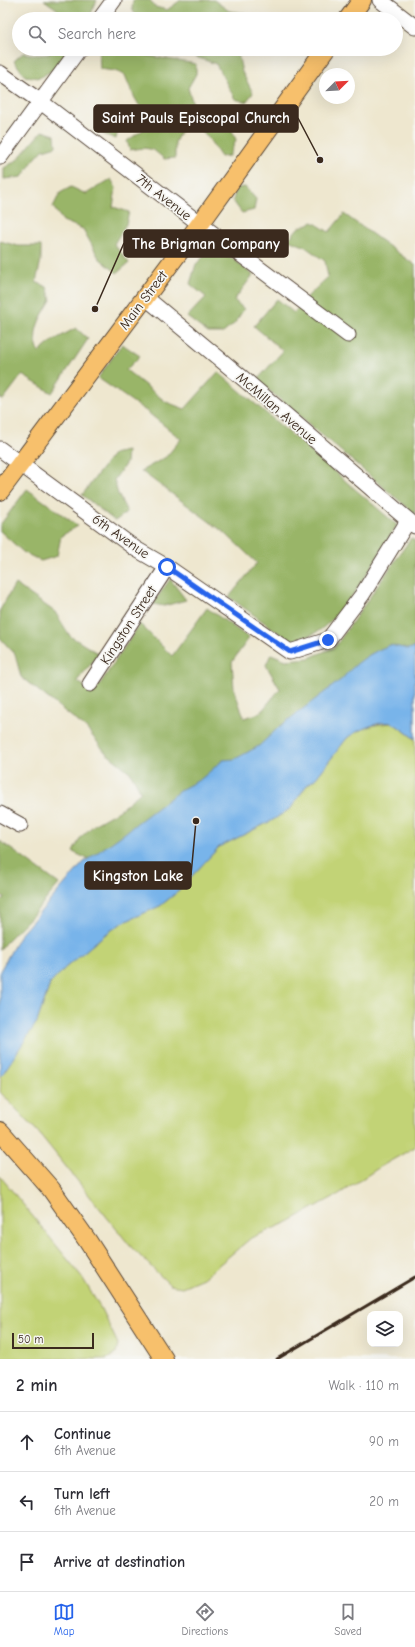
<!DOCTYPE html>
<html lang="en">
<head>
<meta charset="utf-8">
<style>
	:root { --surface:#fff; --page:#f2f2f3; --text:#2b2b33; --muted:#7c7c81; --line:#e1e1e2; --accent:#2563eb }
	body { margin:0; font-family:"Comic Neue",sans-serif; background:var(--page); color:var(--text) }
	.controls { position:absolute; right:12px; bottom:12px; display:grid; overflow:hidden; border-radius:8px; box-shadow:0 4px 16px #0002 }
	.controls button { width:36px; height:36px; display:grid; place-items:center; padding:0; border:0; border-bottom:1px solid var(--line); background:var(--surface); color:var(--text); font:20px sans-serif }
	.compass { position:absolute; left:319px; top:68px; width:36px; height:36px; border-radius:50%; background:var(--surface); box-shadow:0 4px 16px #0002; rotate:66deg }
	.scale { position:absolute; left:12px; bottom:10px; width:82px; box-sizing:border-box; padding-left:4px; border:2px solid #3b2a1e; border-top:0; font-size:11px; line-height:14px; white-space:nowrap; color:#3b2a1e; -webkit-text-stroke:3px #f6f6f2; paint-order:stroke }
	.stop { position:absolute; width:12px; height:12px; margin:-9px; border:3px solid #2563eb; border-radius:50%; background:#fff }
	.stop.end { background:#2563eb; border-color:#fff; box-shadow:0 1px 4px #0008 }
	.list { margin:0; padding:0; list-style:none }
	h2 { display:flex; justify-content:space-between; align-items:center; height:52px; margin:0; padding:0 16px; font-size:17px }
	h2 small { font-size:13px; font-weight:400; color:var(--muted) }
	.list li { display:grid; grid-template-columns:26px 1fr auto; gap:12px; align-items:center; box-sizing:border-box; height:60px; padding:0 16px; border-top:1px solid var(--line) }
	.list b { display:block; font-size:15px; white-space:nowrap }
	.list p { margin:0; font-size:13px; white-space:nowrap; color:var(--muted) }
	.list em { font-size:13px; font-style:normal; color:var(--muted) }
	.icon { flex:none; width:22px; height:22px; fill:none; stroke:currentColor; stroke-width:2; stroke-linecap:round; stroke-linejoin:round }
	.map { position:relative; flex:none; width:415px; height:1359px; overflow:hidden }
	.search { position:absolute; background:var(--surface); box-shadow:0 4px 16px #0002; left:12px; right:12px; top:12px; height:44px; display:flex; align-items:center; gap:10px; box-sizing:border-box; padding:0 14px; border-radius:22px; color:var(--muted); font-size:15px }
	.sheet { height:232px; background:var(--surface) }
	nav { display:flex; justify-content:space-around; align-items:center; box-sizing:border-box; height:56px; border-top:1px solid var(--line); background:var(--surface); font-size:11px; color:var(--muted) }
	nav a { display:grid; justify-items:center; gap:2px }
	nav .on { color:var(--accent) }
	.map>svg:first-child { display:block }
	.green { fill:#c2d376; stroke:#7e7e4a }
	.forest { fill:#99b567; stroke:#6a7042 }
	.water { fill:#78b4ea; stroke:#5a6f84 }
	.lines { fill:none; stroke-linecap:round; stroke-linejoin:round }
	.minor-casing { stroke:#564639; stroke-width:17 }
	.major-casing { stroke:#564639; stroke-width:20 }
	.minor { stroke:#fff; stroke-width:15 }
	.major { stroke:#f7c06c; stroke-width:18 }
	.rail { stroke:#3b2a1e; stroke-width:3 }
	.route { stroke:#2563eb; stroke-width:5 }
	.labels { text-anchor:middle; stroke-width:3.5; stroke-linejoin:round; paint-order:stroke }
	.street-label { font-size:14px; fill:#3b2a1e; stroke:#f6f6f2 }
	.leader { fill:none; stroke:#3b2a1e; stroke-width:1.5 }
	.callout-dot { fill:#3b2a1e; stroke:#f6f6f2; stroke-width:1.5 }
	.callout { fill:#3b2a1e; stroke:#3b2a1e; stroke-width:1.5 }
	.callout-label { font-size:15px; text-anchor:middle; font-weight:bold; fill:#fff }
</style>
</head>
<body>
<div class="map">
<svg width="415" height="1359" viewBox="0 0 415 1359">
	<rect width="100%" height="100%" fill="#f6f6f2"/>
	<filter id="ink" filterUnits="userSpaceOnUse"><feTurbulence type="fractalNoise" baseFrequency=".025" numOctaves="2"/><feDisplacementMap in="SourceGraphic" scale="8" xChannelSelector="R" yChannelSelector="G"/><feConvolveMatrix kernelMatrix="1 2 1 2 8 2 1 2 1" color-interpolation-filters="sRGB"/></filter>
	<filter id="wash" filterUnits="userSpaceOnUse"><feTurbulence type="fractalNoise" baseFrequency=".012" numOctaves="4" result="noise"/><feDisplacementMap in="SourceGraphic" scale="16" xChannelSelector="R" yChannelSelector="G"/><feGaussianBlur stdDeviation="0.9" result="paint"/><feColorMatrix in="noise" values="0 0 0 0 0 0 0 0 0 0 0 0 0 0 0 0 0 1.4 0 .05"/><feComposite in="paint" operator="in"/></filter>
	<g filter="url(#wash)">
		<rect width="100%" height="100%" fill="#eee7cf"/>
		<g class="green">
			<path d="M393,723l22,16v408l-35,20 -41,27 -51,28 -37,16 -48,40 -21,9 -12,-2 -39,-38 -93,-115 -38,-40 1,-16 36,-54 13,-38 15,-16 38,-32 19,-13 38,-17 15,-12 44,-47 54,-27 18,-12 15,-22 10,-8 31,-40c13,-11 29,-14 46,-15z"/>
			<path d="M0,1176l82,101 19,32 17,35 -2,9 -9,6h-107z"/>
		</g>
		<g class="forest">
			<path d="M44,0h53l-7,16 -3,3h-23l-7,-10z"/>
			<path d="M133,0h17l5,7 12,3 14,-10h33l15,11 16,2 22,6h-129l-6,-10z"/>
			<path d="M51,49h18l-13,19 -17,10 -14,-2 -11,-15 9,-8 15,2 11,-1z"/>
			<path d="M102,49h31l5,5 58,10v10l-8,14 5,16 17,11 7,7 14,6 5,12 -7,16 -8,1 -14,-21 -10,-10 -13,-1 -9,17v16l-11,1c-12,-12 -17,-12 -34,-9l-3,-9 27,-19c-4,-8 -10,-11 -15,-17 -6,-9 -10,-20 -14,-30l-10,-4 -15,-2 -1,-16z"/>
			<path d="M186,49h51l5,23 11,21 -7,9 -11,-3 -19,-35 -20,-7z"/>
			<path d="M98,121h10l11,3 -3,15 -15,-6z"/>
			<path d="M42,131l13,4 1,11 -13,4 -10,11 -11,16 -18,2v-11l13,-8z"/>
			<path d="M111,179l5,9 -3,19 16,5 -3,12 -12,20 15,19 -12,10 -18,-15 -16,-29 -20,-8 -10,-14 7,-14 11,-6 15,7z"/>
			<path d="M245,187l11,12 -2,11 -12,3 -9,-12 3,-13z"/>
			<path d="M344,214l71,51v249l-158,-134 26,-29 -29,-25 23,-27 17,14 13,-16 21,-20 -3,-16 -21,-15 -16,-6 10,-12 15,-6 16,10z"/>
			<path d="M0,241l18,5h23v14l-5,22 11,5 4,13c-10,17 -21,31 -12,52l15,-12 22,-12 12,11 -36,54 -30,-18 -19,25 -3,-2z"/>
			<path d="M210,251l23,8 20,16 -19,25 10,9 -10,15 -11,9h-15l-21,-16 19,-20 -16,-13 6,-20z"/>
			<path d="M122,344l18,12 -14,14 40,32 19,7 33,-37 179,153c-19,30 -53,94 -84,109 -7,4 -16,5 -23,7l-61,-44 28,-34 -32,-30 -84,-62 25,-14 15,-18 -35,-28 -48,-33z"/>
			<path d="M127,451l-1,12 -12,17 4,14 9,18 -12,9 -33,-26 31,-41z"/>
			<path d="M27,489l51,37 -17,10 -4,20 -16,5 -18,-9 -23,-21v-6z"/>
			<path d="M411,538l4,3v117l-323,203 -19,-9 8,-15 14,-13 23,-13 23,-19 -11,-20 -24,-19 -20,-25 -65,-51 -6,-23 -15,-16v-28l15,-26 40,28 15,24 29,18 -22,27 17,12 46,-69 32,32 35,-48 42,30 -17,24 2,27 10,29 16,-5 20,-24 -14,-24 5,-11 15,6 23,-2 26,-11z"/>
			<path d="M170,579l16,21 -22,6 -11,-2z"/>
			<path d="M0,841l59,43 -27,32 -28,28 -4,6v-48l4,-4 -4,-5z"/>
		</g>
		<path class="water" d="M390,645l18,4 7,-2v92c-7,-5 -14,-11 -21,-15 -11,-6 -38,7 -47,14l-31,40 -10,8 -15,22 -18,12 -54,27 -44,47 -15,12 -38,17 -19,13 -38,32 -15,16 -13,38 -37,56v-107l20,-36 64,-73 41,-29 12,-10 45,-34 19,-10 22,-19 12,-1 24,-13 20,-19 63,-48c13,-16 29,-27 48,-34z"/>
	</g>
	<g filter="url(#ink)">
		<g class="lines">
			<defs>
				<g id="minor">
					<path d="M380,0l35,27"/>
					<path d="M100,19l14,-19"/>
					<path d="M0,73l41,29 159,122 148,111"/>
					<path d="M0,157l79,-108"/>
					<path d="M145,297l100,83 170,146"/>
					<path d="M0,449l136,100 31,18 123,85 38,-12 34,-45 46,-74"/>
					<path d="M90,684l77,-117"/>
					<path d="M0,814l20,11"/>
				</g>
				<g id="major">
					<path d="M348,19l14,-19"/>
					<path d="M0,491l200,-267 126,-175"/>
					<path d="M0,1131l51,58 36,51 77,119"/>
				</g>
			</defs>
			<use href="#minor" class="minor-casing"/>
			<use href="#major" class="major-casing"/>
			<use href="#minor" class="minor"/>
			<use href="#major" class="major"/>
			<path class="rail" d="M277,1359l138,-82"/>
		</g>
	</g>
	<g class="lines" filter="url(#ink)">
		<path class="route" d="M167,567l123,85 38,-12"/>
	</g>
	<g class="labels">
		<g class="street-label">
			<text transform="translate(164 197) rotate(38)" y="5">7th Avenue</text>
			<text transform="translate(143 300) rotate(-53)" y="5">Main Street</text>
			<text transform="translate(277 408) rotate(41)" y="5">McMillan Avenue</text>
			<text transform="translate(121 536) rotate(35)" y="5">6th Avenue</text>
			<text transform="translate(128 625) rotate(-57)" y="5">Kingston Street</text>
		</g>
	</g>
	<path class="leader" d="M320 160L298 118M95 309L124 243M196 821L191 875"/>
	<g class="callout-dot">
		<circle cx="320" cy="160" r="4"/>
		<circle cx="95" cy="309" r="4"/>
		<circle cx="196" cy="821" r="4"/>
	</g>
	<g class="callout">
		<rect x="94" y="105" width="204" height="27" rx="4"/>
		<rect x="124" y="230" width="164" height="27" rx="4"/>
		<rect x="85" y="862" width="106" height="27" rx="4"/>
	</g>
	<g class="callout-label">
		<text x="196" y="123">Saint Pauls Episcopal Church</text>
		<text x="206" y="249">The Brigman Company</text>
		<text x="138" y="881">Kingston Lake</text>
	</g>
</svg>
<div class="controls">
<button><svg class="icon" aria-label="layers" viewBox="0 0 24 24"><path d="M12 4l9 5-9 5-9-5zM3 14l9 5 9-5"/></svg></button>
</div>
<svg class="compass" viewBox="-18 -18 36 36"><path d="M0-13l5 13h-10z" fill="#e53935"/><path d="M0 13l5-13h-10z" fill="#7c7c81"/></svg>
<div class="scale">50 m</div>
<div class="stop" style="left:167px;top:567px"></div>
<div class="stop end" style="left:328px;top:640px"></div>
<div class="search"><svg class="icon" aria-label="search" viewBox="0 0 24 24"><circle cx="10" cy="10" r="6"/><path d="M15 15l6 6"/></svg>Search here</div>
</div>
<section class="sheet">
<h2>2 min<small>Walk · 110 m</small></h2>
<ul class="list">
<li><svg class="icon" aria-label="ahead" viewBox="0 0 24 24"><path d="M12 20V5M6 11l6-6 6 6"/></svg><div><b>Continue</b><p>6th Avenue</p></div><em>90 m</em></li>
<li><svg class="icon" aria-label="left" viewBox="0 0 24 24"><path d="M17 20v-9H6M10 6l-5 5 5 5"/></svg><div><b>Turn left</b><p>6th Avenue</p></div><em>20 m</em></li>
<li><svg class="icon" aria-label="arrive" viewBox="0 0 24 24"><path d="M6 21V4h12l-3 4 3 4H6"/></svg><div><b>Arrive at destination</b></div></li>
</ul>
</section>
<nav>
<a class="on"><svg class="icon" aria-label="map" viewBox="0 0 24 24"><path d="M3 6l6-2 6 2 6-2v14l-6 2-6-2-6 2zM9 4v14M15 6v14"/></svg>Map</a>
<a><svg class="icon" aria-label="directions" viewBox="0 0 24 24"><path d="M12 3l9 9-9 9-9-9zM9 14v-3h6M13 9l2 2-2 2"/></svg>Directions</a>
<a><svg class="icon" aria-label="saved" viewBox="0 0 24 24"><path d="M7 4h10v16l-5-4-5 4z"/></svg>Saved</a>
</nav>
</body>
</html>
